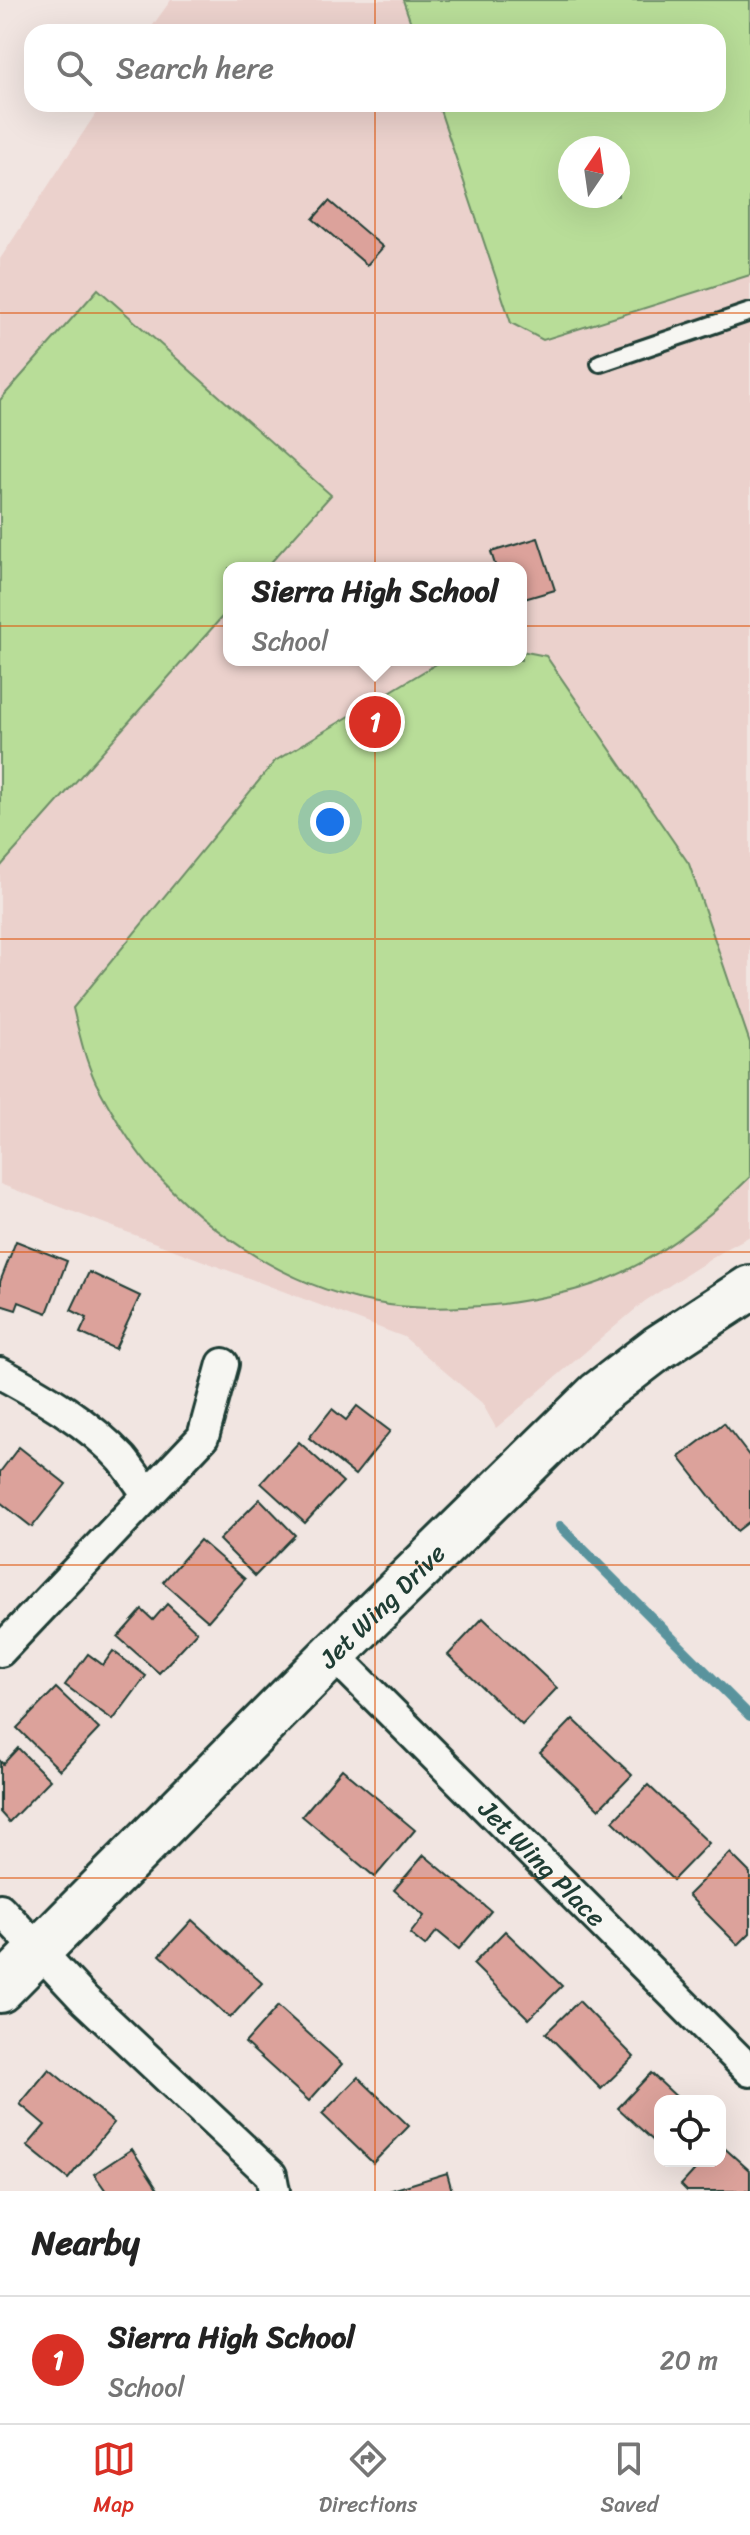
<!DOCTYPE html>
<html lang="en">
<head>
<meta charset="utf-8">
<style>
	:root { --surface:#fff; --page:#f2f2f2; --text:#222; --muted:#767676; --line:#e0e0e0; --accent:#d93025 }
	body { margin:0; font-family:Sriracha,sans-serif; background:var(--page); color:var(--text) }
	.controls { position:absolute; right:24px; bottom:24px; display:grid; overflow:hidden; border-radius:16px; box-shadow:0 8px 32px #0002 }
	.controls button { width:72px; height:72px; display:grid; place-items:center; padding:0; border:0; border-bottom:2px solid var(--line); background:var(--surface); color:var(--text); font:40px sans-serif }
	.compass { position:absolute; left:558px; top:136px; width:72px; height:72px; border-radius:50%; background:var(--surface); box-shadow:0 8px 32px #0002; rotate:13deg }
	.you { position:absolute; left:330px; top:822px; width:28px; height:28px; margin:-20px; border:6px solid #fff; border-radius:50%; background:#1a73e8; box-shadow:0 0 0 12px #1a73e833 }
	.badge { display:grid; place-items:center; width:52px; height:52px; border-radius:50%; background:var(--accent); color:#fff; font-size:26px; font-weight:700 }
	.pin { position:absolute; translate:-50% -50%; border:4px solid #fff; box-shadow:0 2px 8px #0006 }
	.popup { position:absolute; left:223px; top:562px; width:304px; height:104px; box-sizing:border-box; display:grid; place-content:center; border-radius:16px; background:var(--surface); filter:drop-shadow(0 2px 6px #0005); font-size:26px; white-space:nowrap; color:var(--muted) }
	.popup b { font-size:30px; color:var(--text) }
	.popup::after { content:''; position:absolute; left:50%; top:100%; margin-left:-16px; border:16px solid transparent; border-top-color:var(--surface) }
	.list { margin:0; padding:0; list-style:none }
	h2 { display:flex; justify-content:space-between; align-items:center; height:104px; margin:0; padding:0 32px; font-size:34px }
	h2 small { font-size:26px; font-weight:400; color:var(--muted) }
	.list li { display:grid; grid-template-columns:52px 1fr auto; gap:24px; align-items:center; box-sizing:border-box; height:128px; padding:0 32px; border-top:2px solid var(--line) }
	.list b { display:block; font-size:30px; white-space:nowrap }
	.list p { margin:0; font-size:26px; white-space:nowrap; color:var(--muted) }
	.list em { font-size:26px; font-style:normal; color:var(--muted) }
	.icon { flex:none; width:44px; height:44px; fill:none; stroke:currentColor; stroke-width:2; stroke-linecap:round; stroke-linejoin:round }
	.map { position:relative; flex:none; width:750px; height:2191px; overflow:hidden }
	.search { position:absolute; background:var(--surface); box-shadow:0 8px 32px #0002; left:24px; right:24px; top:24px; height:88px; display:flex; align-items:center; gap:20px; box-sizing:border-box; padding:0 28px; border-radius:24px; color:var(--muted); font-size:30px }
	.sheet { height:232px; background:var(--surface) }
	nav { display:flex; justify-content:space-around; align-items:center; box-sizing:border-box; height:112px; border-top:2px solid var(--line); background:var(--surface); font-size:22px; color:var(--muted) }
	nav a { display:grid; justify-items:center; gap:4px }
	nav .on { color:var(--accent) }
	.map>svg:first-child { display:block }
	.built { fill:#ebd1cc; fill-rule:evenodd }
	.green { fill:#b8dd98; stroke:#6c8d66; stroke-width:2; fill-rule:evenodd }
	.lines { fill:none; stroke-linecap:round; stroke-linejoin:round }
	.stream { stroke:#5a939d; stroke-width:10 }
	.building { fill:#dca29b; stroke:#1f3d34; stroke-width:2 }
	.lane-casing { stroke:#1f3d34; stroke-width:22 }
	.street-casing { stroke:#1f3d34; stroke-width:36 }
	.secondary-casing { stroke:#1f3d34; stroke-width:50 }
	.lane { stroke:#f6f6f2; stroke-width:16 }
	.street { stroke:#f6f6f2; stroke-width:30 }
	.secondary { stroke:#f6f6f2; stroke-width:44 }
	.grid { fill:none; stroke:#de580e; stroke-width:2; stroke-opacity:0.55 }
	.labels { text-anchor:middle; stroke-width:8; stroke-linejoin:round; paint-order:stroke }
	.street-label { font-size:26px; fill:#1f3d34; stroke:#f6f6f2 }
</style>
</head>
<body>
<div class="map">
<svg width="750" height="2191" viewBox="0 0 750 2191">
	<rect width="100%" height="100%" fill="#f1e5e1"/>
	<filter id="ink" filterUnits="userSpaceOnUse"><feTurbulence type="fractalNoise" baseFrequency=".0125" numOctaves="2"/><feDisplacementMap in="SourceGraphic" scale="16" xChannelSelector="R" yChannelSelector="G"/><feConvolveMatrix kernelMatrix="1 2 1 2 8 2 1 2 1" color-interpolation-filters="sRGB"/></filter>
	<g filter="url(#ink)">
		<path class="built" d="M171,0h579v1236l-22,12 -83,53 -149,127 -14,-25 -78,-66 -404,-153v-925l102,-155h616v-72h-570zM570,148h48v48h-48zM229,568h292v92h-292z"/>
		<g class="green">
			<path d="M403,0h347v275l-207,65 -32,-17 -73,-219h280v-72h-304zM618,148v48h-48v-48z"/>
			<path d="M98,289l233,206 -65,73h-37v41l-229,258v-467z"/>
			<path d="M521,651l25,5 143,208 61,179v134c-42,42 -91,82 -147,104 -31,12 -66,18 -100,23 -38,4 -76,6 -114,1 -94,-13 -180,-70 -241,-140 -20,-24 -37,-54 -52,-82 -11,-23 -17,-50 -23,-75l202,-247 168,-101h78z"/>
		</g>
		<g class="lines">
			<path class="stream" d="M560,1526l190,190"/>
		</g>
		<g class="building">
			<path d="M329,201l54,46 -16,18 -54,-46z"/>
			<path d="M538,538l17,52 -34,10v-32h-25l-5,-16z"/>
			<path d="M16,1241l51,20 -20,52 -28,-11 -3,8 -16,-5v-23z"/>
			<path d="M89,1272l51,24 -25,53 -35,-16 7,-15 -16,-8z"/>
			<path d="M357,1406l33,25 -35,44 -46,-37 23,-29 14,11z"/>
			<path d="M724,1423l26,34v64l-13,10 -58,-74z"/>
			<path d="M299,1442l44,40 -38,41 -44,-40z"/>
			<path d="M19,1447l47,37 -34,43 -32,-25v-30z"/>
			<path d="M260,1499l35,36 -40,41 -36,-36z"/>
			<path d="M200,1540l45,39 -37,42 -45,-39z"/>
			<path d="M167,1604l30,28 -38,41 -41,-36 24,-27 11,10z"/>
			<path d="M483,1618l74,70 -35,37 -74,-70z"/>
			<path d="M113,1651l33,25 -33,44 -48,-35 23,-31 15,11z"/>
			<path d="M56,1688l43,41 -39,41 -43,-42z"/>
			<path d="M573,1719l59,56 -33,34 -59,-56z"/>
			<path d="M18,1748l32,32 -41,42 -9,-10v-51l3,3z"/>
			<path d="M342,1769l73,61 -40,47 -73,-61z"/>
			<path d="M648,1785l61,58 -36,37 -60,-59z"/>
			<path d="M730,1853l20,20v60l-12,12 -50,-50z"/>
			<path d="M424,1855l67,56 -32,38 -22,-18 -12,15 -15,-12 14,-18 -30,-26z"/>
			<path d="M192,1920l70,63 -32,35 -70,-63z"/>
			<path d="M505,1931l57,55 -33,33 -56,-55z"/>
			<path d="M579,2001l55,56 -33,32 -55,-56z"/>
			<path d="M278,2006l64,58 -33,37 -64,-58z"/>
			<path d="M49,2069l65,54 -46,56 -41,-33 18,-21 -25,-21z"/>
			<path d="M651,2073l30,28h-21v46l-42,-39z"/>
			<path d="M358,2077l51,49 -36,37 -51,-49z"/>
			<path d="M720,2144l30,27v20h-63l-6,-6 22,-24h17z"/>
			<path d="M132,2149l27,42h-53l-12,-17z"/>
			<path d="M447,2173l5,18h-63z"/>
		</g>
		<g class="lines">
			<defs>
				<path id="lane" d="M600,363l150,-51"/>
				<g id="street">
					<path d="M0,1373c43,23 89,50 122,86 9,11 17,24 26,35"/>
					<path d="M0,1651l203,-214 20,-73"/>
					<path id="s1" d="M333,1654l417,417"/>
					<path d="M0,1909l84,90 187,176 3,16"/>
				</g>
				<g id="secondary">
					<path id="s2" d="M0,1990l333,-336 265,-260 60,-46 92,-60"/>
				</g>
			</defs>
			<use href="#lane" class="lane-casing"/>
			<use href="#street" class="street-casing"/>
			<use href="#secondary" class="secondary-casing"/>
			<use href="#lane" class="lane"/>
			<use href="#street" class="street"/>
			<use href="#secondary" class="secondary"/>
		</g>
	</g>
	<path class="grid" d="M375,0v32M375,104v2087M0,313h750M0,626h750M0,939h750M0,1252h750M0,1565h750M0,1878h750"/>
	<g class="labels">
		<g class="street-label">
			<text dy="9" stroke="none"><textPath href="#s2" startOffset="542">Jet Wing Drive</textPath></text>
			<text dy="9" stroke="none"><textPath href="#s1" startOffset="296">Jet Wing Place</textPath></text>
		</g>
	</g>
</svg>
<div class="controls">
<button><svg class="icon" aria-label="locate" viewBox="0 0 24 24"><circle cx="12" cy="12" r="6"/><path d="M12 2v4M12 18v4M2 12h4M18 12h4"/></svg></button>
</div>
<svg class="compass" viewBox="-18 -18 36 36"><path d="M0-13l5 13h-10z" fill="#e53935"/><path d="M0 13l5-13h-10z" fill="#767676"/></svg>
<div class="you"></div>
<div class="pin badge" style="left:375px;top:722px">1</div>
<div class="popup"><b>Sierra High School</b>School</div>
<div class="search"><svg class="icon" aria-label="search" viewBox="0 0 24 24"><circle cx="10" cy="10" r="6"/><path d="M15 15l6 6"/></svg>Search here</div>
</div>
<section class="sheet">
<h2>Nearby<small></small></h2>
<ul class="list">
<li><span class="badge">1</span><div><b>Sierra High School</b><p>School</p></div><em>20 m</em></li>
</ul>
</section>
<nav>
<a class="on"><svg class="icon" aria-label="map" viewBox="0 0 24 24"><path d="M3 6l6-2 6 2 6-2v14l-6 2-6-2-6 2zM9 4v14M15 6v14"/></svg>Map</a>
<a><svg class="icon" aria-label="directions" viewBox="0 0 24 24"><path d="M12 3l9 9-9 9-9-9zM9 14v-3h6M13 9l2 2-2 2"/></svg>Directions</a>
<a><svg class="icon" aria-label="saved" viewBox="0 0 24 24"><path d="M7 4h10v16l-5-4-5 4z"/></svg>Saved</a>
</nav>
</body>
</html>
